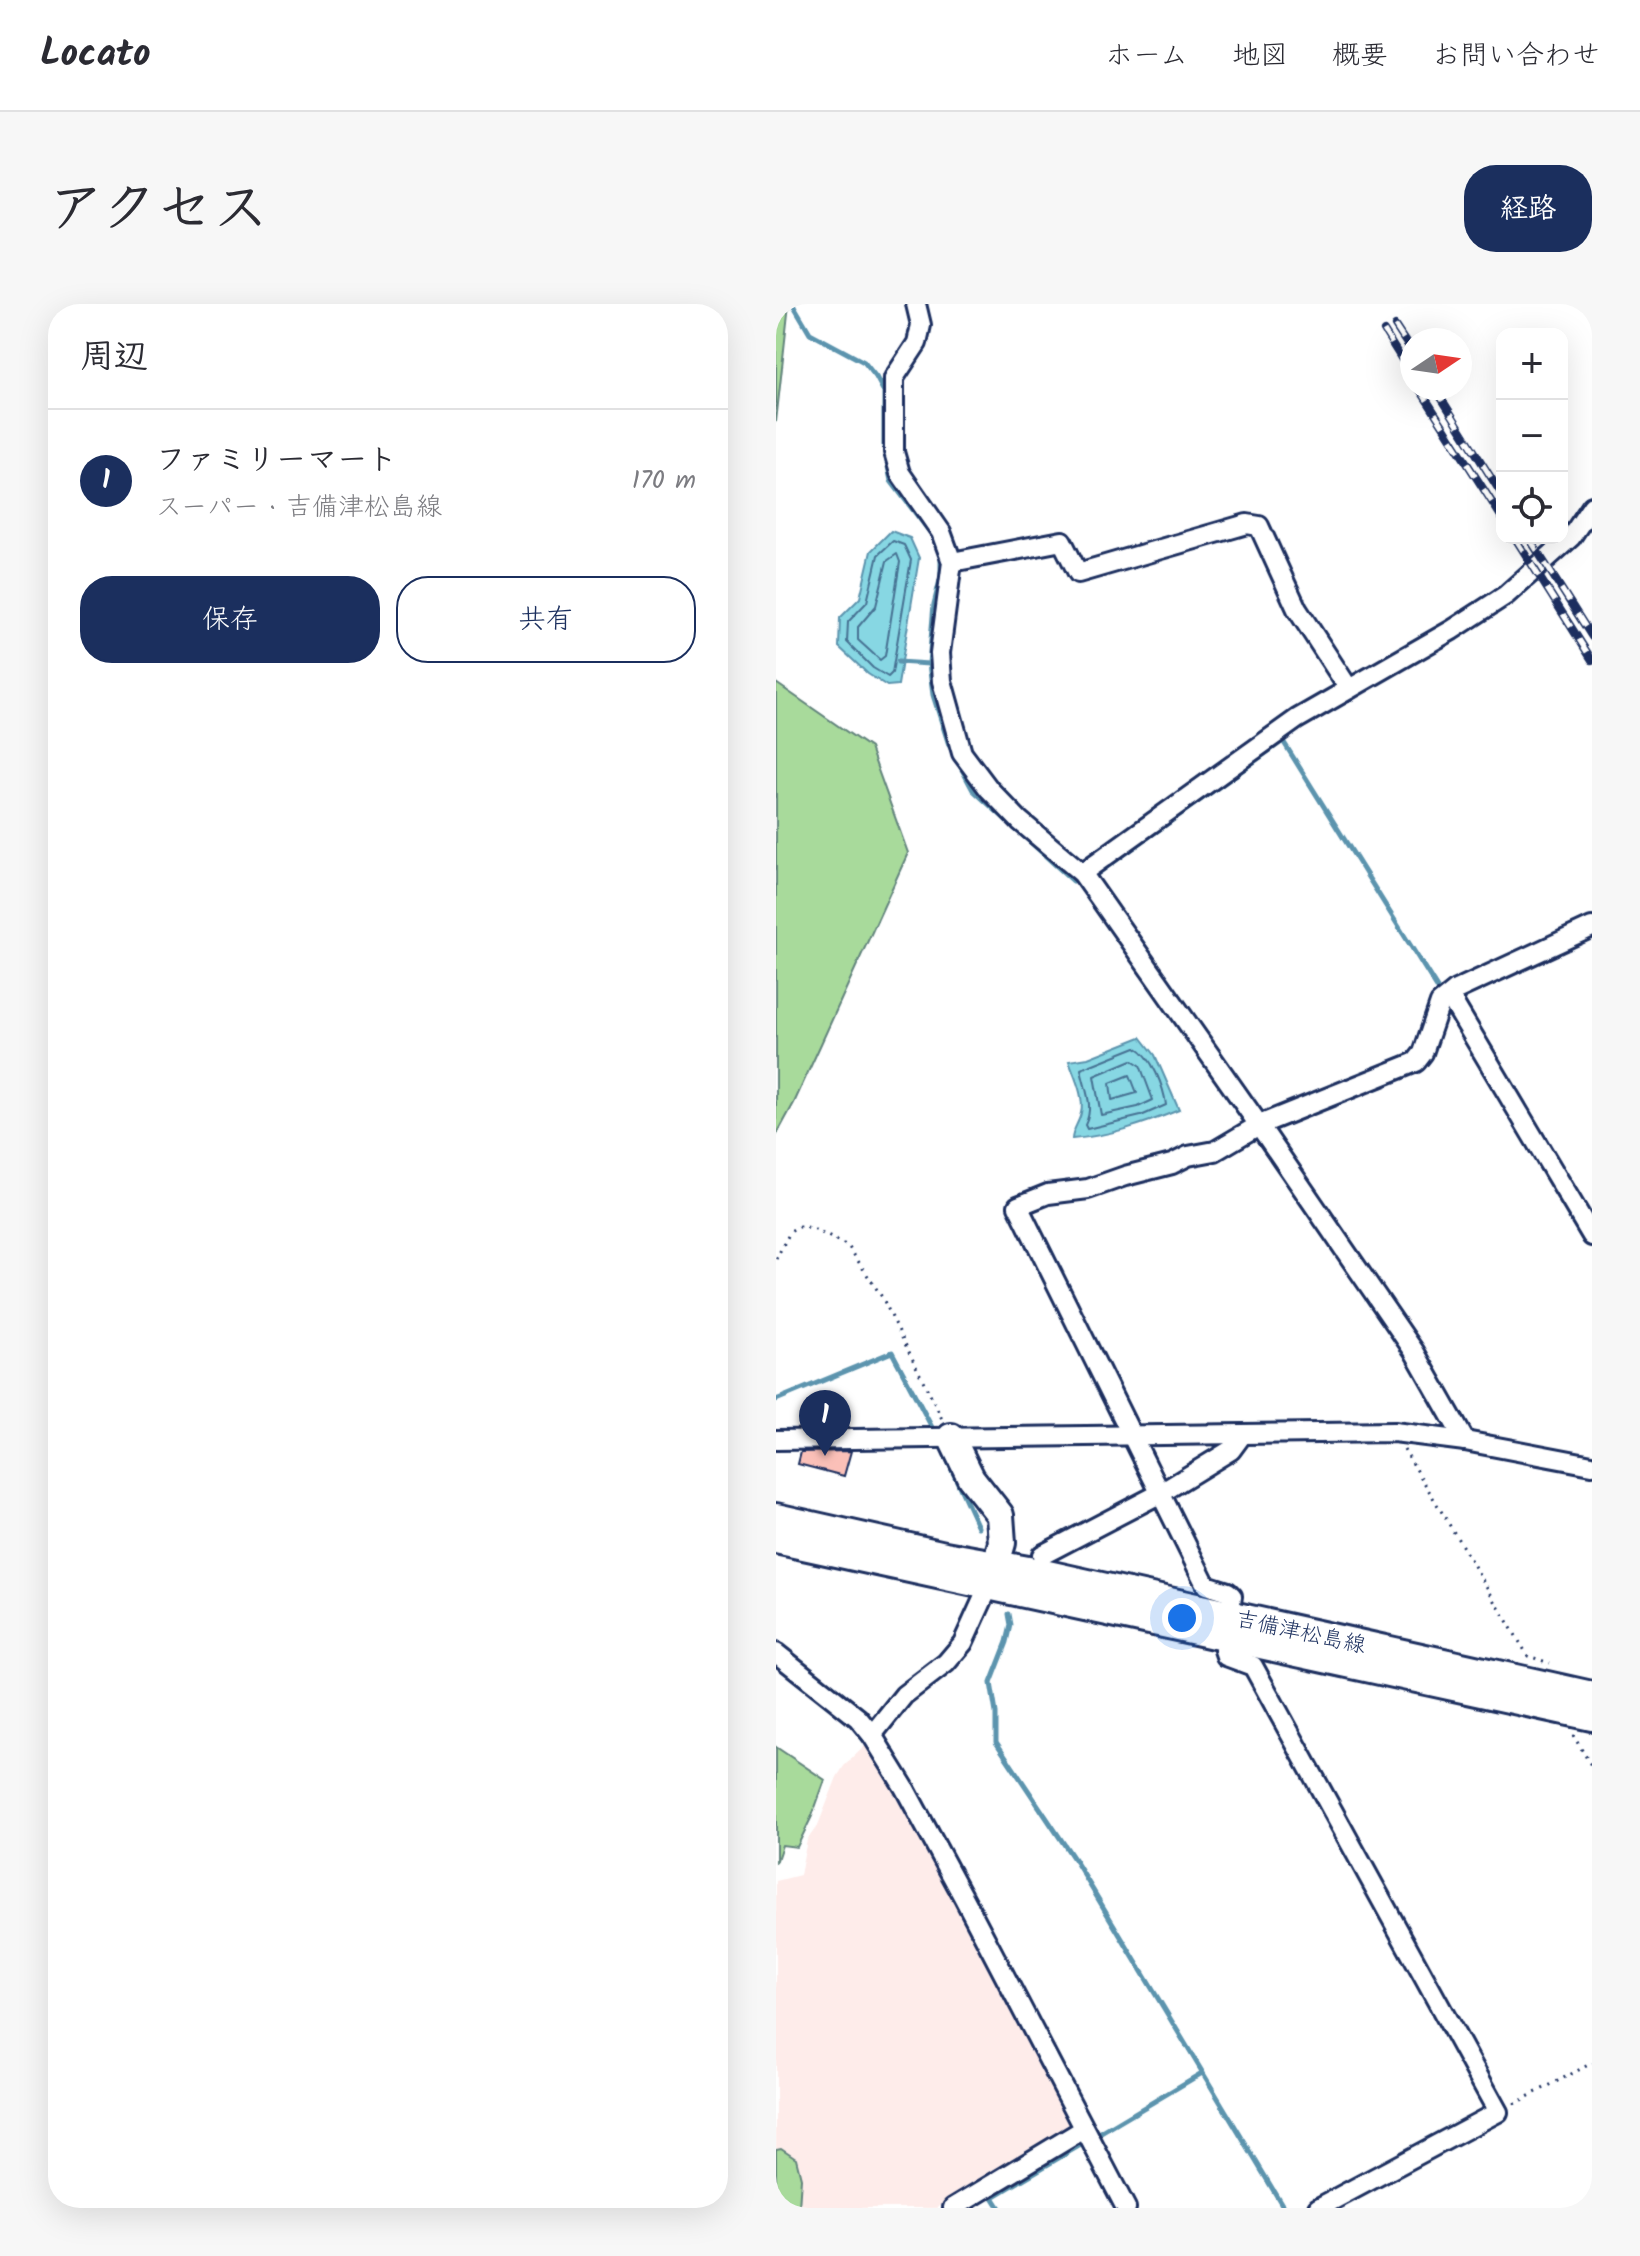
<!DOCTYPE html>
<html lang="ja">
<head>
<meta charset="utf-8">
<style>
	:root { --surface:#fff; --page:#f7f7f7; --text:#2b2b33; --muted:#7c7c81; --line:#e1e1e2; --accent:#1b2f5e }
	body { margin:0; font-family:Kalam,"Klee One",sans-serif; background:var(--page); color:var(--text) }
	.controls { position:absolute; right:24px; top:24px; display:grid; overflow:hidden; border-radius:16px; box-shadow:0 8px 32px #0002 }
	.controls button { width:72px; height:72px; display:grid; place-items:center; padding:0; border:0; border-bottom:2px solid var(--line); background:var(--surface); color:var(--text); font:40px sans-serif }
	.compass { position:absolute; left:624px; top:24px; width:72px; height:72px; border-radius:50%; background:var(--surface); box-shadow:0 8px 32px #0002; rotate:77deg }
	.you { position:absolute; left:406px; top:1314px; width:28px; height:28px; margin:-20px; border:6px solid #fff; border-radius:50%; background:#1a73e8; box-shadow:0 0 0 12px #1a73e833 }
	.badge { display:grid; place-items:center; width:52px; height:52px; border-radius:50%; background:var(--accent); color:#fff; font-size:26px; font-weight:700 }
	.pin { position:absolute; translate:-50% -66px; filter:drop-shadow(0 2px 4px #0008) }
	.pin::after { content:''; position:absolute; top:42px; width:28px; height:24px; background:inherit; clip-path:polygon(0 0,100% 0,50% 100%) }
	.list { margin:0; padding:0; list-style:none }
	h2 { display:flex; justify-content:space-between; align-items:center; height:104px; margin:0; padding:0 32px; font-size:34px }
	h2 small { font-size:26px; font-weight:400; color:var(--muted) }
	.list li { display:grid; grid-template-columns:52px 1fr auto; gap:24px; align-items:center; box-sizing:border-box; height:144px; padding:0 32px; border-top:2px solid var(--line) }
	.list b { display:block; font-size:30px; white-space:nowrap }
	.list p { margin:0; font-size:26px; white-space:nowrap; color:var(--muted) }
	.list em { font-size:26px; font-style:normal; color:var(--muted) }
	.actions { display:flex; gap:16px; padding:24px 32px }
	.actions a { flex:1; padding:18px 0; border:2px solid var(--accent); border-radius:32px; text-align:center; font-size:28px; color:var(--accent) }
	.actions .main { background:var(--accent); color:#fff }
	.icon { flex:none; width:44px; height:44px; fill:none; stroke:currentColor; stroke-width:2; stroke-linecap:round; stroke-linejoin:round }
	.map { position:relative; flex:none; width:816px; height:1904px; overflow:hidden; border-radius:32px }
	header { display:flex; align-items:center; gap:48px; box-sizing:border-box; height:112px; padding:0 40px; background:var(--surface); border-bottom:2px solid var(--line) }
	header strong { font-size:38px }
	nav { display:flex; gap:44px; margin-inline-start:auto; font-size:28px }
	.intro { display:flex; align-items:center; justify-content:space-between; box-sizing:border-box; height:192px; padding:0 48px }
	h1 { margin:0; font-size:56px }
	.button { padding:20px 36px; border-radius:32px; background:var(--accent); color:#fff; font-size:28px; font-weight:700 }
	main { display:flex; gap:48px; padding:0 48px }
	aside { flex:1; background:var(--surface); border-radius:32px; box-shadow:0 8px 32px #0002 }
	.map>svg:first-child { display:block }
	.built { fill:#feecea }
	.green { fill:#a8da9b; stroke:#62847c; stroke-width:2 }
	.water { fill:#87d7e3; stroke:#5c94ae; stroke-width:2 }
	.lines { fill:none; stroke-linecap:round; stroke-linejoin:round }
	.shore { stroke:#467293; stroke-width:2 }
	.stream { stroke:#5c94ae; stroke-width:5 }
	.building { fill:#fbc0b8; stroke:#1b2f5e; stroke-width:2 }
	.street-casing { stroke:#1b2f5e; stroke-width:24 }
	.secondary-casing { stroke:#1b2f5e; stroke-width:32 }
	.path { stroke:#1b2f5e; stroke-width:3; stroke-dasharray:2 6; stroke-linecap:butt }
	.street { stroke:#fff; stroke-width:18 }
	.secondary { stroke:#fff; stroke-width:26 }
	.rail-casing { stroke:#1b2f5e; stroke-width:8 }
	.rail { stroke:#fff; stroke-width:5; stroke-dasharray:15; stroke-linecap:butt }
	.labels { text-anchor:middle; stroke-width:8; stroke-linejoin:round; paint-order:stroke }
	.street-label { font-size:22px; fill:#1b2f5e; stroke:#fff }
</style>
</head>
<body>
<header>
<strong>Locato</strong>
<nav><a>ホーム</a><a>地図</a><a>概要</a><a>お問い合わせ</a></nav>
</header>
<div class="intro"><h1>アクセス</h1><a class="button">経路</a></div>
<main>
<aside>
<h2>周辺<small></small></h2>
<ul class="list">
<li><span class="badge">1</span><div><b>ファミリーマート</b><p>スーパー · 吉備津松島線</p></div><em>170 m</em></li>
</ul>
<div class="actions"><a class="main">保存</a><a>共有</a></div>
</aside>
<div class="map">
<svg width="816" height="1904" viewBox="0 0 816 1904">
	<rect width="100%" height="100%" fill="#fff"/>
	<filter id="ink" filterUnits="userSpaceOnUse"><feTurbulence type="fractalNoise" baseFrequency=".0125" numOctaves="2"/><feDisplacementMap in="SourceGraphic" scale="16" xChannelSelector="R" yChannelSelector="G"/><feConvolveMatrix kernelMatrix="1 2 1 2 8 2 1 2 1" color-interpolation-filters="sRGB"/></filter>
	<g filter="url(#ink)">
		<path class="built" d="M91,1440l30,49 173,332 -134,83h-160v-327l24,-6 7,-35 11,-15 19,-48 7,-11z"/>
		<g class="green">
			<path d="M0,0h13l-13,118z"/>
			<path d="M0,379l94,65 38,105 -114,250 -18,33z"/>
			<path d="M0,1443l49,33 -13,36 -15,31 -15,-2 -6,18z"/>
			<path d="M5,1844l15,10 5,20 -2,30h-23v-59z"/>
		</g>
		<g class="water">
			<path d="M115,227l19,7 9,20 -21,127 -11,1 -19,-12 -29,-27 1,-29 20,-20 11,-47z"/>
			<path d="M365,733l14,18 24,55c-35,14 -69,26 -107,29 1,-11 7,-16 9,-26 4,-16 -7,-37 -12,-52l19,-3z"/>
		</g>
		<g class="lines">
			<g class="shore">
				<path d="M117,237l11,4 7,15 -19,113 -4,4 -15,-9 -26,-26 1,-20 19,-20 11,-47z"/>
				<path d="M121,250l3,8 -15,94 -5,4 -22,-20v-13l18,-21 11,-45z"/>
				<path d="M360,743c16,9 28,41 30,58l-25,11 -54,13 -2,-4c10,-20 -1,-37 -4,-56z"/>
				<path d="M356,756l8,5 13,35 -15,7 -37,8 -7,-39z"/>
				<path d="M354,771l7,18 -25,7 -2,-17z"/>
			</g>
			<g class="stream">
				<path d="M17,0l17,29 54,29 12,15 8,15v55l7,34 44,58"/>
				<path d="M165,252v20l-7,28 -5,60 4,31 16,50 24,45 100,91"/>
				<path d="M122,358l31,2"/>
				<path d="M321,570l186,-133 159,255"/>
				<path d="M0,1096l116,-48 44,83"/>
				<path d="M169,1151l33,72"/>
				<path d="M233,1310l2,11 -4,17 -16,41 5,30v29l80,120 208,346"/>
				<path d="M224,1904l-7,-11 209,-124"/>
			</g>
		</g>
		<path class="building" d="M75,1147l-7,25 -46,-12 3,-12z"/>
		<g class="lines">
			<defs>
				<g id="street">
					<path d="M140,0l5,21 -4,18 -23,35v74l6,21 41,59 11,30 -12,91 2,28 20,72 27,36 31,32 62,52 177,252 155,226 51,90"/>
					<path d="M176,258l110,-21 16,32 169,-49 12,2 38,83 52,80"/>
					<path d="M306,569l215,-154 155,-89 54,-35 65,-58 21,-31"/>
					<path d="M674,693l142,239"/>
					<path d="M0,1136l618,-8 71,9 127,24"/>
					<path d="M266,1251l119,-62 70,-43 11,-15"/>
					<path d="M0,1349l82,65 14,17 32,52 60,111 162,310"/>
					<path d="M96,1431l32,-40 42,-32 17,-20 26,-57"/>
					<path d="M177,1904l131,-79"/>
					<path d="M542,1904l180,-96 -245,-446 -27,-10 -2,-6 8,-54 -4,-4 -22,-7 -188,-379 30,-12 40,-5 37,-13 47,-12 16,-8 27,-5 44,-26 157,-63 7,-9 17,-50 16,-13 136,-63"/>
				</g>
				<g id="secondary">
					<path d="M175,1133l20,41 29,37 2,28 -11,38"/>
					<path d="M0,1213l169,38 89,16 558,124"/>
					<path d="M0,1236l816,177"/>
				</g>
			</defs>
			<use href="#street" class="street-casing"/>
			<use href="#secondary" class="secondary-casing"/>
			<g class="path">
				<path d="M0,955l14,-27 9,-5 14,2 35,17 34,51 60,122"/>
				<path d="M628,1145l124,207 22,7"/>
				<path d="M797,1431l19,32"/>
				<path d="M738,1800l78,-41"/>
			</g>
			<use href="#street" class="street"/>
			<use href="#secondary" class="secondary"/>
			<defs>
				<g id="rail">
					<path d="M619,22l17,26"/>
					<path d="M608,27l28,45"/>
					<path d="M643,84l83,130"/>
					<path d="M659,84l67,107"/>
					<path d="M739,234l77,122"/>
					<path d="M753,234l63,99"/>
				</g>
			</defs>
			<use href="#rail" class="rail-casing"/>
			<use href="#rail" class="rail"/>
		</g>
	</g>
	<g class="labels">
		<g class="street-label">
			<text transform="translate(525 1327) rotate(12)" y="8">吉備津松島線</text>
		</g>
	</g>
</svg>
<div class="controls">
<button>+</button>
<button>−</button>
<button><svg class="icon" aria-label="locate" viewBox="0 0 24 24"><circle cx="12" cy="12" r="6"/><path d="M12 2v4M12 18v4M2 12h4M18 12h4"/></svg></button>
</div>
<svg class="compass" viewBox="-18 -18 36 36"><path d="M0-13l5 13h-10z" fill="#e53935"/><path d="M0 13l5-13h-10z" fill="#7c7c81"/></svg>
<div class="you"></div>
<div class="pin badge" style="left:49px;top:1152px">1</div>
</div>
</main>
</body>
</html>
